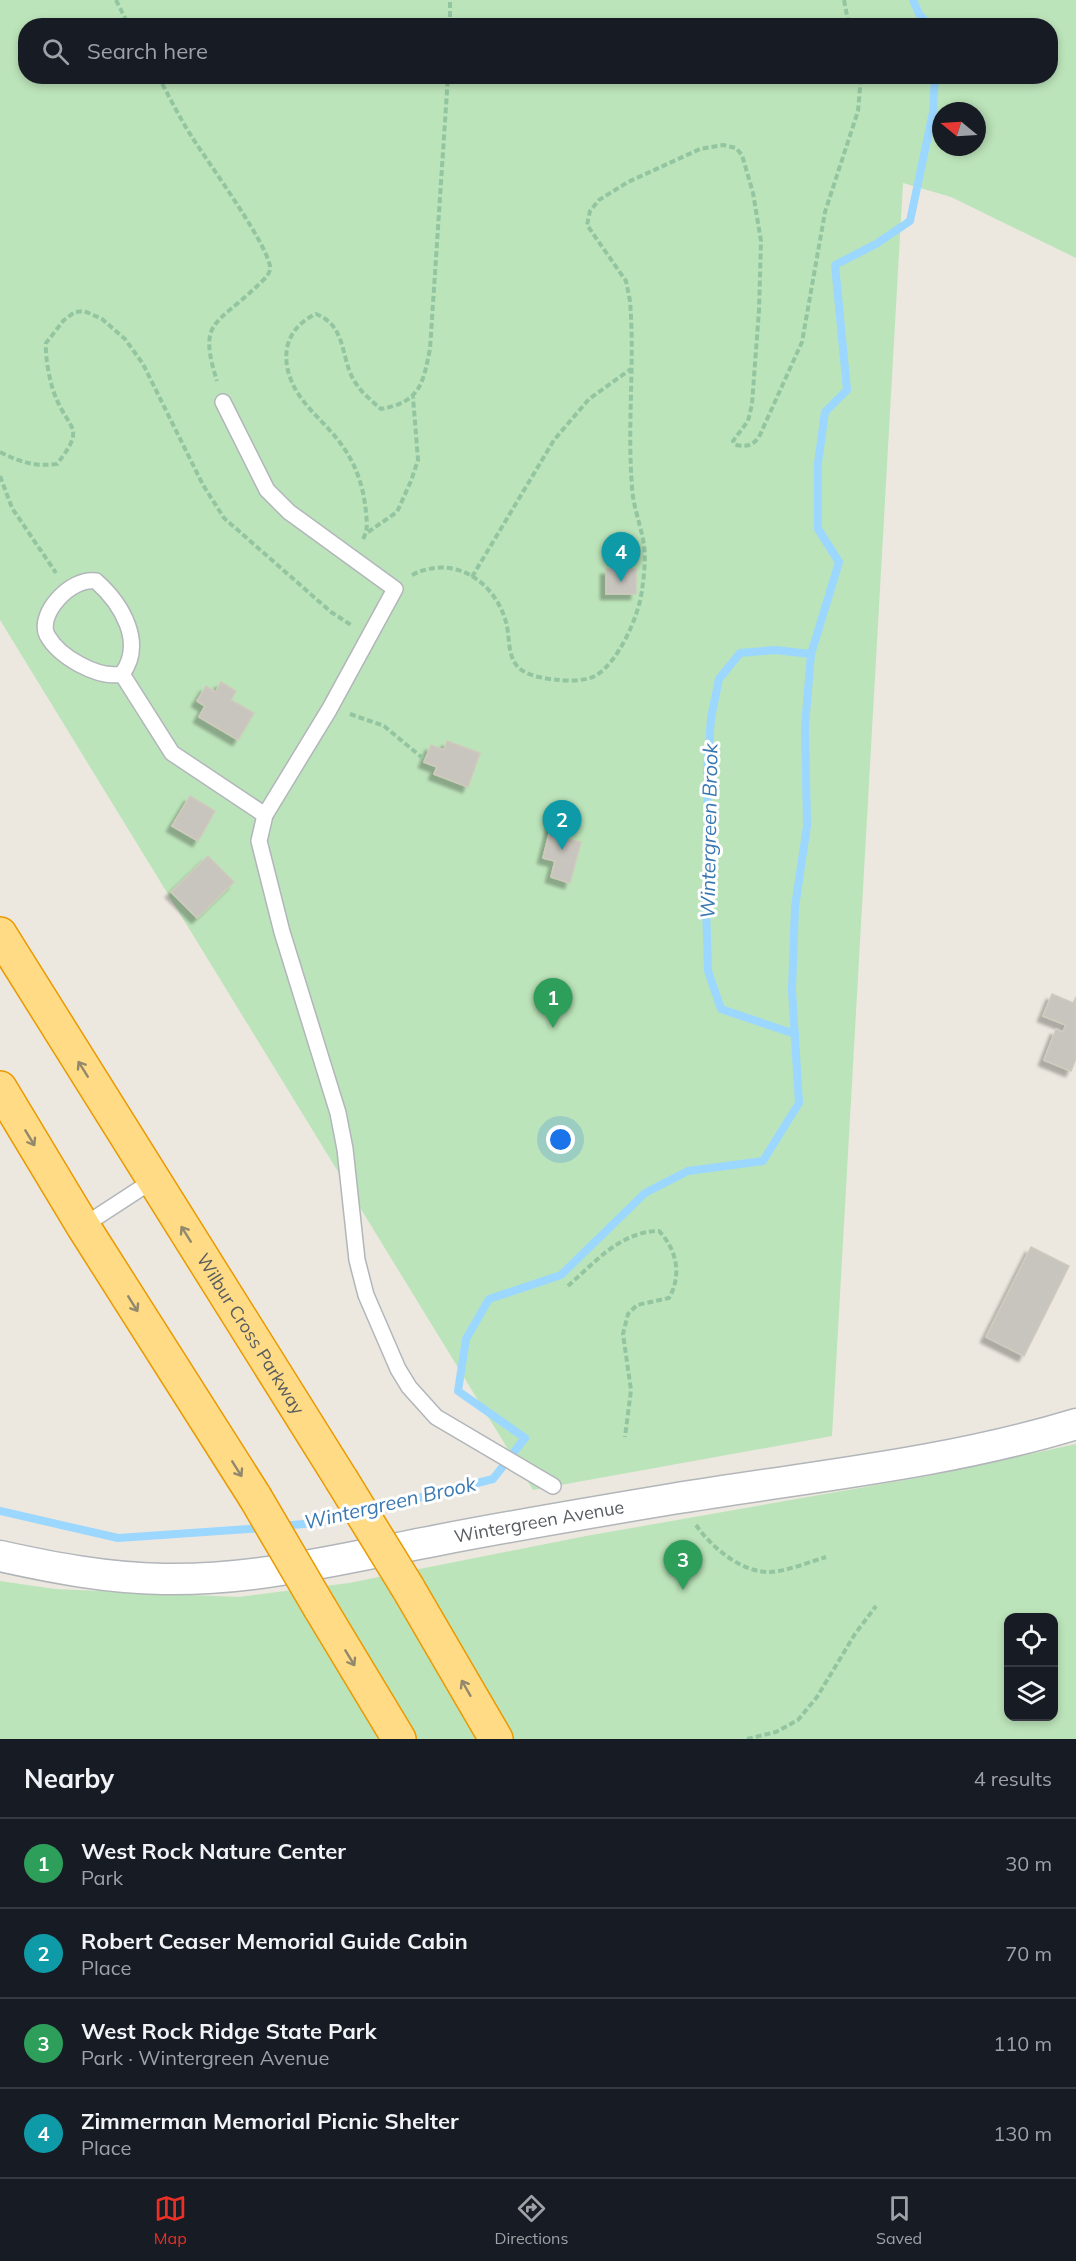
<!DOCTYPE html>
<html lang="en">
<head>
<meta charset="utf-8">
<style>
	:root { --surface:#171b24; --page:#20242c; --text:#f1f3f6; --muted:#9ea1a6; --line:#363941; --accent:#ea2f26 }
	body { margin:0; font-family:Mulish,sans-serif; background:var(--page); color:var(--text) }
	.controls { position:absolute; right:18px; bottom:18px; display:grid; overflow:hidden; border-radius:12px; box-shadow:0 3px 9px #0003 }
	.controls button { width:54px; height:54px; display:grid; place-items:center; padding:0; border:0; border-bottom:2px solid var(--line); background:var(--surface); color:var(--text); font:30px sans-serif }
	.compass { position:absolute; left:932px; top:102px; width:54px; height:54px; border-radius:50%; background:var(--surface); box-shadow:0 3px 9px #0003; rotate:288deg }
	.you { position:absolute; left:561px; top:1140px; width:21px; height:21px; margin:-15px; border:4px solid #fff; border-radius:50%; background:#1a73e8; box-shadow:0 0 0 9px #1a73e833 }
	.badge { display:grid; place-items:center; width:39px; height:39px; border-radius:50%; background:var(--accent); color:#fff; font-size:20px; font-weight:700 }
	.pin { position:absolute; translate:-50% -50px; filter:drop-shadow(0 2px 3px #0008) }
	.pin::after { content:''; position:absolute; top:32px; width:21px; height:18px; background:inherit; clip-path:polygon(0 0,100% 0,50% 100%) }
	.list { margin:0; padding:0; list-style:none }
	h2 { display:flex; justify-content:space-between; align-items:center; height:78px; margin:0; padding:0 24px; font-size:26px }
	h2 small { font-size:20px; font-weight:400; color:var(--muted) }
	.list li { display:grid; grid-template-columns:39px 1fr auto; gap:18px; align-items:center; box-sizing:border-box; height:90px; padding:0 24px; border-top:2px solid var(--line) }
	.list b { display:block; font-size:22px; white-space:nowrap }
	.list p { margin:0; font-size:20px; white-space:nowrap; color:var(--muted) }
	.list em { font-size:20px; font-style:normal; color:var(--muted) }
	.icon { flex:none; width:33px; height:33px; fill:none; stroke:currentColor; stroke-width:2; stroke-linecap:round; stroke-linejoin:round }
	.map { position:relative; flex:none; width:1076px; height:1739px; overflow:hidden }
	.search { position:absolute; background:var(--surface); box-shadow:0 3px 9px #0003; left:18px; right:18px; top:18px; height:66px; display:flex; align-items:center; gap:15px; box-sizing:border-box; padding:0 21px; border-radius:24px; color:var(--muted); font-size:22px }
	.sheet { height:438px; background:var(--surface) }
	nav { display:flex; justify-content:space-around; align-items:center; box-sizing:border-box; height:84px; border-top:2px solid var(--line); background:var(--surface); font-size:16px; color:var(--muted) }
	nav a { display:grid; justify-items:center; gap:3px }
	nav .on { color:var(--accent) }
	.map>svg:first-child { display:block }
	.green { fill:#bce4ba; fill-rule:evenodd }
	.lines { fill:none; stroke-linecap:round; stroke-linejoin:round }
	.stream { stroke:#9bd7ff; stroke-width:8 }
	.building { fill:#c8c5be; stroke:#d0cabd; stroke-width:1.5; filter:url(#shadow) }
	.service-casing { stroke:#b2b6ba; stroke-width:18 }
	.minor-casing { stroke:#b2b6ba; stroke-width:33 }
	.motorway-casing { stroke:#ea9a00; stroke-width:36 }
	.path { stroke:#93c5a0; stroke-width:4; stroke-dasharray:6 3; stroke-linecap:butt }
	.service { stroke:#fff; stroke-width:15 }
	.minor { stroke:#fff; stroke-width:30 }
	.motorway { stroke:#fedb84; stroke-width:33 }
	.motorway-bridge-casing { stroke:#ea9a00; stroke-width:36; stroke-linecap:butt }
	.motorway-bridge { stroke:#fedb84; stroke-width:33 }
	.oneway { stroke:#92886d }
	.labels { text-anchor:middle; stroke-width:6; stroke-linejoin:round; paint-order:stroke }
	.street-label { font-size:18px; fill:#585c60; stroke:#fff }
	.water-label { font-size:20px; font-style:italic; fill:#3a78b1; stroke:#fff }
</style>
</head>
<body>
<div class="map">
<svg width="1076" height="1739" viewBox="0 0 1076 1739">
	<defs>
		<filter id="shadow"><feDropShadow dx="-5.5" dy="5.5" stdDeviation="1.5" flood-color="#0004"/></filter>
	</defs>
	<rect width="100%" height="100%" fill="#ece8df"/>
	<g class="green">
		<path d="M0,0h1076v258l-125,-61 -48,-14 -71,1253 -299,54 -533,-870zM26,26h1024v50h-1024zM941,111h36v36h-36z"/>
		<path d="M1076,1444v295h-1076v-158l55,8 183,8 111,-14 237,-47 342,-60zM1008,1618h46v98h-46z"/>
	</g>
	<g class="lines">
		<g class="stream">
			<path d="M913,0l6,14 11,12"/>
			<path d="M795,1034l-74,-25 -13,-38 -2,-64 3,-65 -2,-69 4,-55 8,-39 21,-26 35,-3 36,4"/>
			<path d="M0,1511l118,27 145,-10"/>
			<path d="M367,1511l126,-32 32,-41 -67,-47 8,-52 23,-40 72,-24 84,-82 43,-22 75,-10 36,-58 -7,-113 3,-83 12,-81 -2,-100 6,-72 28,-92 -21,-33v-66l7,-51 22,-22 -12,-125 41,-21 34,-23 23,-109 2,-36"/>
			<path d="M282,1526l43,-4 30,-8"/>
		</g>
	</g>
	<g class="building">
		<rect x="606" y="569" width="30" height="25"/>
		<path d="M221,682l15,9 -5,9 23,13 -16,27 -39,-23 6,-11 -8,-5 9,-15 10,6z"/>
		<path d="M447,741l33,12 -12,34 -34,-13 3,-7 -13,-5 7,-17 13,5z"/>
		<path d="M190,796l25,15 -17,30 -26,-15z"/>
		<path d="M553,818l17,4 -4,17 15,3 -11,41 -19,-6 4,-16 -12,-3z"/>
		<path d="M208,856l26,26 -37,36 -26,-26z"/>
		<path d="M1052,994l21,9 3,-6v62l-5,12 -27,-11 12,-31 7,3 3,-7 -23,-9z"/>
		<path d="M1031,1247l38,19 -45,90 -38,-19z"/>
	</g>
	<g class="lines">
		<defs>
			<g id="service">
				<path d="M223,402l44,88 22,22 106,77 -66,121 -64,105 -6,26 23,91 56,181 7,36 12,111 9,35 32,74 11,18 27,30 117,69"/>
				<path d="M122,674c-24,5 -63,-17 -75,-39 -10,-21 24,-58 49,-54 26,23 49,62 26,93l50,79 93,62"/>
				<path d="M83,1226l69,-45"/>
			</g>
			<g id="minor">
				<path id="s1" d="M0,1556c54,12 107,22 163,23 93,2 186,-22 276,-39 77,-15 155,-28 233,-41 134,-22 273,-35 404,-75"/>
			</g>
			<g id="motorway">
				<path id="s2" d="M0,934l341,545"/>
				<path d="M0,1088l83,138 172,271"/>
				<path d="M408,1588l88,151"/>
				<path d="M320,1608l79,131"/>
			</g>
		</defs>
		<use href="#service" class="service-casing"/>
		<use href="#minor" class="minor-casing"/>
		<use href="#motorway" class="motorway-casing"/>
		<g class="path">
			<path d="M116,0l13,26"/>
			<path d="M844,0l5,26"/>
			<path d="M450,26v-26"/>
			<path d="M158,76c11,20 21,41 34,61 12,20 82,115 78,133 -2,7 -10,13 -15,18 -40,38 -57,33 -38,93"/>
			<path d="M0,452c20,10 35,15 57,12 29,-37 13,-33 -1,-66 -6,-14 -11,-40 -10,-55l18,-23 11,-8 9,-1 18,8 23,20 18,25 60,121 21,33 107,94 20,13"/>
			<path d="M0,476l12,32 44,65"/>
			<path d="M368,532l29,-20 14,-31 7,-21 -5,-63"/>
			<path d="M363,539c5,-9 4,-16 3,-26 -2,-25 -10,-49 -25,-69 -12,-17 -30,-31 -42,-49 -20,-30 -18,-65 17,-81 33,13 23,47 41,71 6,9 16,17 24,24 39,-7 42,-25 49,-60l18,-273"/>
			<path d="M412,575c41,-21 82,5 94,47 4,14 1,32 11,44 8,10 30,13 42,14 10,1 26,1 36,-4 23,-13 44,-60 47,-86 2,-14 4,-31 2,-45 -3,-20 -11,-38 -12,-58 -5,-62 3,-125 -2,-186l-4,-20 -39,-56 3,-14 9,-11 29,-18 72,-33 23,-4 13,3 6,7 11,38 8,48 -2,69 -7,94 -4,17 -15,20 2,4c12,2 17,1 24,-8l43,-95 23,-130 33,-101 3,-35"/>
			<path d="M472,577l82,-137 35,-41 42,-30"/>
			<path d="M350,714l34,12 41,34"/>
			<path d="M568,1286c26,-23 53,-55 91,-55 18,19 23,44 10,67l-32,7 -9,9 -5,20 8,56 -6,47"/>
			<path d="M696,1525c15,22 46,48 74,47 18,-1 39,-10 56,-15"/>
			<path d="M747,1739l29,-7 22,-12 19,-23 38,-63 21,-28"/>
		</g>
		<use href="#service" class="service"/>
		<use href="#minor" class="minor"/>
		<use href="#motorway" class="motorway"/>
		<defs>
			<g id="motorway-bridge">
				<path d="M341,1479l67,109"/>
				<path d="M255,1497l65,111"/>
			</g>
		</defs>
		<use href="#motorway-bridge" class="motorway-bridge-casing"/>
		<use href="#motorway-bridge" class="motorway-bridge"/>
	</g>
	<defs><path id="oneway-shaft" d="M-6 0H5M1.5-3L5.5 0L1.5 3" fill="none" stroke-width="1.6" stroke-linecap="round" stroke-linejoin="round" transform="scale(1.5)"/></defs>
	<g class="oneway">
		<use href="#oneway-shaft" transform="translate(83 1069) rotate(-122)"/>
		<use href="#oneway-shaft" transform="translate(30 1138) rotate(59)"/>
		<use href="#oneway-shaft" transform="translate(186 1234) rotate(-122)"/>
		<use href="#oneway-shaft" transform="translate(133 1304) rotate(58)"/>
		<use href="#oneway-shaft" transform="translate(237 1469) rotate(58)"/>
		<use href="#oneway-shaft" transform="translate(350 1658) rotate(59)"/>
		<use href="#oneway-shaft" transform="translate(466 1688) rotate(-120)"/>
	</g>
	<g class="labels">
		<g class="street-label">
			<text dy="6" stroke="none"><textPath href="#s2" startOffset="472">Wilbur Cross Parkway</textPath></text>
			<text dy="6" stroke="none"><textPath href="#s1" startOffset="546">Wintergreen Avenue</textPath></text>
		</g>
		<g class="water-label">
			<text transform="translate(709 831) rotate(-89)" y="7">Wintergreen Brook</text>
			<text transform="translate(390 1503) rotate(-13)" y="7">Wintergreen Brook</text>
		</g>
	</g>
</svg>
<div class="controls">
<button><svg class="icon" aria-label="locate" viewBox="0 0 24 24"><circle cx="12" cy="12" r="6"/><path d="M12 2v4M12 18v4M2 12h4M18 12h4"/></svg></button>
<button><svg class="icon" aria-label="layers" viewBox="0 0 24 24"><path d="M12 4l9 5-9 5-9-5zM3 14l9 5 9-5"/></svg></button>
</div>
<svg class="compass" viewBox="-18 -18 36 36"><path d="M0-13l5 13h-10z" fill="#e53935"/><path d="M0 13l5-13h-10z" fill="#9ea1a6"/></svg>
<div class="you"></div>
<div class="pin badge" style="left:553px;top:1028px;background:#2e9e5b">1</div>
<div class="pin badge" style="left:562px;top:850px;background:#0f9aa8">2</div>
<div class="pin badge" style="left:683px;top:1590px;background:#2e9e5b">3</div>
<div class="pin badge" style="left:621px;top:582px;background:#0f9aa8">4</div>
<div class="search"><svg class="icon" aria-label="search" viewBox="0 0 24 24"><circle cx="10" cy="10" r="6"/><path d="M15 15l6 6"/></svg>Search here</div>
</div>
<section class="sheet">
<h2>Nearby<small>4 results</small></h2>
<ul class="list">
<li><span class="badge" style="background:#2e9e5b">1</span><div><b>West Rock Nature Center</b><p>Park</p></div><em>30 m</em></li>
<li><span class="badge" style="background:#0f9aa8">2</span><div><b>Robert Ceaser Memorial Guide Cabin</b><p>Place</p></div><em>70 m</em></li>
<li><span class="badge" style="background:#2e9e5b">3</span><div><b>West Rock Ridge State Park</b><p>Park · Wintergreen Avenue</p></div><em>110 m</em></li>
<li><span class="badge" style="background:#0f9aa8">4</span><div><b>Zimmerman Memorial Picnic Shelter</b><p>Place</p></div><em>130 m</em></li>
</ul>
</section>
<nav>
<a class="on"><svg class="icon" aria-label="map" viewBox="0 0 24 24"><path d="M3 6l6-2 6 2 6-2v14l-6 2-6-2-6 2zM9 4v14M15 6v14"/></svg>Map</a>
<a><svg class="icon" aria-label="directions" viewBox="0 0 24 24"><path d="M12 3l9 9-9 9-9-9zM9 14v-3h6M13 9l2 2-2 2"/></svg>Directions</a>
<a><svg class="icon" aria-label="saved" viewBox="0 0 24 24"><path d="M7 4h10v16l-5-4-5 4z"/></svg>Saved</a>
</nav>
</body>
</html>
